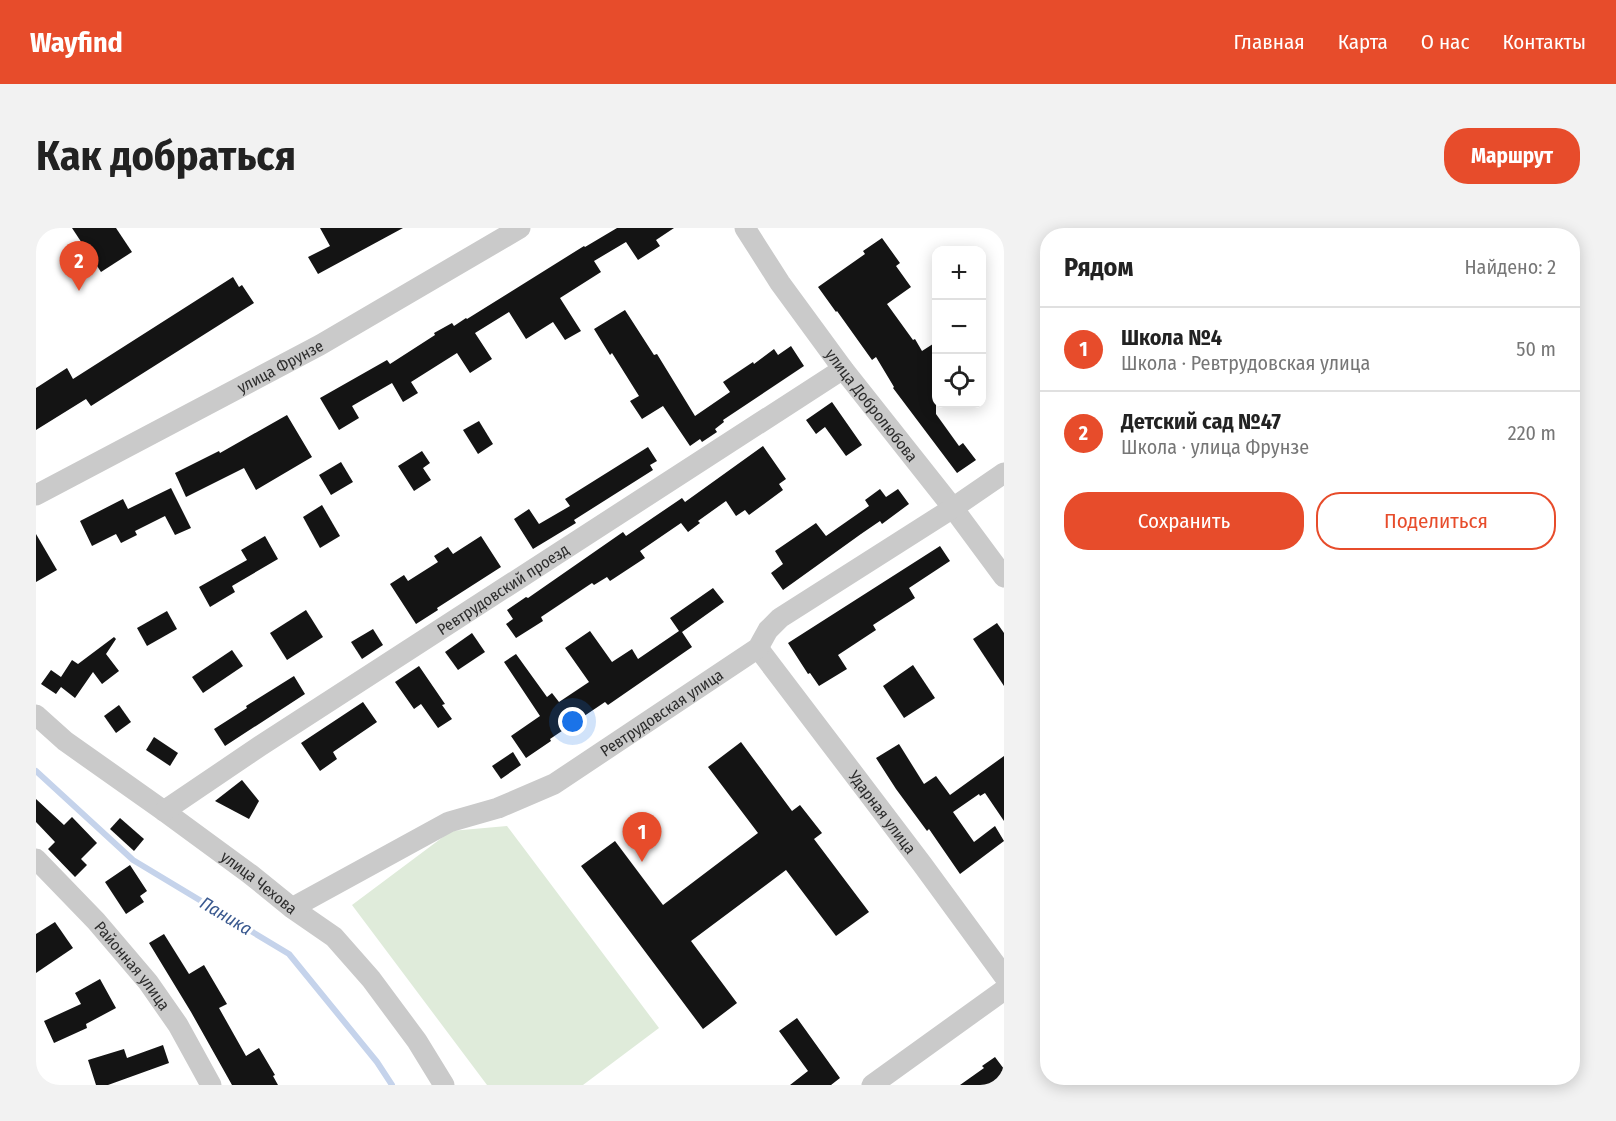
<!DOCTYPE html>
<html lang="ru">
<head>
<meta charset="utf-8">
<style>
	:root { --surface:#fff; --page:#f2f2f2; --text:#222; --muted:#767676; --line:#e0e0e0; --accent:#e74c2b }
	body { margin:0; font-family:"Fira Sans Condensed",sans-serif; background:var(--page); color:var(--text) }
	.controls { position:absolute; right:18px; top:18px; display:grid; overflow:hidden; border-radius:12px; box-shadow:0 3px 15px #0003 }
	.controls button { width:54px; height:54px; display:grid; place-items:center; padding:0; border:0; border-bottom:2px solid var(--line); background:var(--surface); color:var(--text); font:30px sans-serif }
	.you { position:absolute; left:537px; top:494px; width:21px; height:21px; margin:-15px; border:4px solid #fff; border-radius:50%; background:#1a73e8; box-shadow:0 0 0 9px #1a73e833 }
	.badge { display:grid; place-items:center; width:39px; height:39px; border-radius:50%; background:var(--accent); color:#fff; font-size:20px; font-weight:700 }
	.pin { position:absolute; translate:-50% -50px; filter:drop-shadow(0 2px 3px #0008) }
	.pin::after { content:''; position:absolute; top:32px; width:21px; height:18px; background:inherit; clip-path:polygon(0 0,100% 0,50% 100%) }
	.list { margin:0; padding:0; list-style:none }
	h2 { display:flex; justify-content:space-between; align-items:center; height:78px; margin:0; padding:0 24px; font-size:26px }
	h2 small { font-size:20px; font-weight:400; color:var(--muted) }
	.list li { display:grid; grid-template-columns:39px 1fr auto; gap:18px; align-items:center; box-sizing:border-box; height:84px; padding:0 24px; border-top:2px solid var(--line) }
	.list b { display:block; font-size:22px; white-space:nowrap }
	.list p { margin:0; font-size:20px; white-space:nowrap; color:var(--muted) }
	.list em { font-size:20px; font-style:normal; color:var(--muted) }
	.actions { display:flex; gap:12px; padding:18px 24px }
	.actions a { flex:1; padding:14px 0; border:2px solid var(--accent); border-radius:24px; text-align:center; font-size:21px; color:var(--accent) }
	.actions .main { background:var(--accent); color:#fff }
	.icon { flex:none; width:33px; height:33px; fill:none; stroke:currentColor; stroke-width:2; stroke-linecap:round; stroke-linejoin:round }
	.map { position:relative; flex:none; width:968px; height:857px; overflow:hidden; border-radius:24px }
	header { display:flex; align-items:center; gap:36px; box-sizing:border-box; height:84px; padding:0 30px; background:var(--accent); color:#fff }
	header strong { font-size:28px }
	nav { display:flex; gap:33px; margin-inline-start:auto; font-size:21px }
	.intro { display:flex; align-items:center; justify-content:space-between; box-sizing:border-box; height:144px; padding:0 36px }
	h1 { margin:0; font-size:42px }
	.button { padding:15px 27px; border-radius:24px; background:var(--accent); color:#fff; font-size:21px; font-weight:700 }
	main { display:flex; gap:36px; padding:0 36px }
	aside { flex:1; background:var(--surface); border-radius:24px; box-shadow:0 3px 15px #0003 }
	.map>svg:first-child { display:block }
	.green { fill:#dfebda }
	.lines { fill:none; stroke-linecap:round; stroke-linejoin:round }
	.stream { stroke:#c5d3eb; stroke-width:6 }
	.building { fill:#141414 }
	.street { stroke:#cacaca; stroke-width:21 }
	.labels { text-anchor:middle; stroke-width:6; stroke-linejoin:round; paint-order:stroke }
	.street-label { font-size:16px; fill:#2d2d2d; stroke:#fff }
	.water-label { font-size:18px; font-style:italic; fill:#3a598f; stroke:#fff }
</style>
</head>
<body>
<header>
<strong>Wayfind</strong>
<nav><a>Главная</a><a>Карта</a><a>О нас</a><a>Контакты</a></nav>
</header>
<div class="intro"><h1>Как добраться</h1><a class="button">Маршрут</a></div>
<main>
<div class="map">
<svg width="968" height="857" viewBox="0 0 968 857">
	<rect width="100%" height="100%" fill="#fff"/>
	<path class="green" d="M471,598l152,202 -76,57h-96l-135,-180 99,-74z"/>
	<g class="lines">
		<path class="stream" d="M0,543l97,89 156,94 88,108 15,23"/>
	</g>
	<g class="building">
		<path d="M36,0h44l16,24 -31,20z"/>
		<path d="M284,0h83l-85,46 -10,-17 22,-11z"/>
		<path d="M581,0h57l-18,12 4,6 -22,14 -12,-18 -32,19 7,11 -41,26 21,33 -16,9 -12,-18 -27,17 -17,-27 -34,21 17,26 -22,14 -13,-20 -46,29 7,11 -15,9 -11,-19 -40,23 7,12 -20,12 -19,-32 67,-38 3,4 45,-29 -1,-2 18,-10 2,3 12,-8 1,1 117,-73 1,1z"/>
		<path d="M846,10l18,25 -4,3 15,21 -24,17 26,36 2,-1 7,12 14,-9v72l23,32 4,-3 13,17 -19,13 -64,-85 1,-1 -18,-30 -4,3 -35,-49 -1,1 -18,-25 47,-33 -2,-3z"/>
		<path d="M197,49l6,10 3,-2 12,18 -163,103 -5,-7 -50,31v-42l31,-20 6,11z"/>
		<path d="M589,82l29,45 3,-1 38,62 35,-24 -7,-10 30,-20 1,2 20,-15 4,6 13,-9 13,20 -81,54 1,2 -9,7 2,3 -15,10 -2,-3 -10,7 -27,-40 -21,13 -12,-18 9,-5 -27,-43 -2,2 -16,-26z"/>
		<path d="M796,174l30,43 -16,11 -21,-29 -9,7 -10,-14z"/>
		<path d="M251,187l25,42 -56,33 -12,-22 -58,29 -11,-24 44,-22 1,2z"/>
		<path d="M443,193l14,23 -15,10 -15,-24z"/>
		<path d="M727,218l23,33 -7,5 4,6 -34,25 -4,-5 -9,6 -10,-15 -28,20 2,2 -12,9 -7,-9 -41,28 5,7 -35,23 -3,-4 -13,8 -2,-2 -51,34 2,4 -27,17 -10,-14 7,-5 -6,-9 19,-13 2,1 95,-66 3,4 56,-38 3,4z"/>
		<path d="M612,219l9,14 -7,4 3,5 -79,50 2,3 -43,26 -19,-30 15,-10 10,15 31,-18 -5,-7z"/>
		<path d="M386,223l8,12 -7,5 8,12 -17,11 -16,-25z"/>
		<path d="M305,234l12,20 -22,13 -12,-20z"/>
		<path d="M135,260l20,40 -16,7 -10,-19 -30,15 2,4 -16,8 -5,-9 -24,12 -12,-25 43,-22 5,10z"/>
		<path d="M844,261l6,8 12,-8 11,15 -27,20 -2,-3 -19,13 -78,56 -12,-17 12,-9 -8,-13 41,-28 10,13 43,-30 -4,-6z"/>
		<path d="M286,277l18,31 -20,12 -17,-31z"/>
		<path d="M0,306l21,36 -21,12z"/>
		<path d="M229,308l13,23 -46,27 3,6 -25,15 -11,-20 48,-27 -6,-10z"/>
		<path d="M445,308l20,31 -64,41 1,2 -22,14 -26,-40 14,-9 4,6 30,-19 -4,-6 14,-9 5,7z"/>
		<path d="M904,318l10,15 -41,27 6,10 -42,27 3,5 -38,25 9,14 -28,17 -9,-13 -2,1 -20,-31z"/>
		<path d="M677,360l11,14 -42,30 10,15 -84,58 -3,-3 -55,37 1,2 -25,17 -15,-22 29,-20 -36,-54 12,-8 31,43 5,-4 7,9 30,-20 -24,-34 25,-17 22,31 20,-13 6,10 41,-28 -9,-13z"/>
		<path d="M270,382l17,27 -36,23 -17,-27z"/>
		<path d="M131,383l10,18 -30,17 -10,-18z"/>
		<path d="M961,395l7,10v53l-31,-47z"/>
		<path d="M337,401l10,16 -21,14 -11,-17z"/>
		<path d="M436,405l13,19 -27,18 -13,-18z"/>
		<path d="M78,409l2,2 -10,15 13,17 -17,13 -9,-12 -18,26 -14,-11 -5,7 -15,-10 10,-14 10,7 11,-17 6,4z"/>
		<path d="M196,422l11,16 -40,27 -11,-16z"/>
		<path d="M877,437l22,33 -31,20 -21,-32z"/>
		<path d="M383,438l26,38 -3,1 10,14 -14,9 -17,-24 -7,5 -19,-27z"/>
		<path d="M258,448l11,18 -80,52 -11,-17 33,-21 -1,-2z"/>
		<path d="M327,474l14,20 -44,30 4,7 -17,12 -19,-28z"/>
		<path d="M83,477l12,17 -15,11 -12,-17z"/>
		<path d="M118,509l24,16 -8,13 -24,-16z"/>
		<path d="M705,514l51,69 8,-6 22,28 -8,6 55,73 -33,24 -50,-66 -95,71 46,62 -34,26 -122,-163 34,-25 48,64 95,-72 -50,-66z"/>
		<path d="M863,516l25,40 12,-8 14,19 54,-39v65l-19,-28 -5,3 -1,-2 -26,18 21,30 21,-16 9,15 -44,33 -31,-45 -2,2 -31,-42 -20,-31z"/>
		<path d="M477,524l8,13 -20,14 -9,-13z"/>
		<path d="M206,552l17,21 -10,18 -34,-18z"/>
		<path d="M0,571l28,26 8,-8 25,26 -16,16 6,6 -12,12 -27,-28 7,-7 -19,-20z"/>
		<path d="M84,590l24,21 -10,12 -24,-22z"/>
		<path d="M94,637l17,26 -7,5 4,6 -18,12 -21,-32z"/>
		<path d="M19,694l18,26 -37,25v-39z"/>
		<path d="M128,706l25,40 15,-9 23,39 -8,4 27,48 13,-8 16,27 -2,1 5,9h-46l-41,-73 -42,-69z"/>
		<path d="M64,751l16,29 -30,16 1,4 -33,15 -10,-22 37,-17 -6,-11z"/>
		<path d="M761,790l43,60 -9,7h-41l18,-14 -29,-40z"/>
		<path d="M127,817l6,18 -61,22h-12l-8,-25 36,-11 3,9z"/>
		<path d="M959,829l9,12v16h-44l24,-17 -2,-2z"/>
	</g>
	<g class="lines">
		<g class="street">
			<path id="s1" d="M709,0l35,55 63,86 110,139 51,69"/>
			<path id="s2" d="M0,267l284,-150 200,-117"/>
			<path id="s3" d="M722,420l164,216 82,112"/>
			<path id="s4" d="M0,487l29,26 99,70 86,63 42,34 42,29 37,42 46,62 27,44"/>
			<path id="s5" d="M128,583l96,-65 583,-377"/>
			<path id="s6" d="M0,631l60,62 52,61 30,43 33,60"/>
			<path id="s7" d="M256,680l157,-86 49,-14 56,-24 204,-136 10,-18 12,-12 173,-110 51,-35"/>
			<path d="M836,857l132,-95"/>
		</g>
	</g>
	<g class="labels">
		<g class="street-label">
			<text dy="6" stroke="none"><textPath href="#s2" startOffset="276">улица Фрунзе</textPath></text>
			<text dy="6" stroke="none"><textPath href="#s1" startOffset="218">улица Добролюбова</textPath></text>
			<text dy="6" stroke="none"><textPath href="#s5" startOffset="405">Ревтрудовский проезд</textPath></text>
			<text dy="6" stroke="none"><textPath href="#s7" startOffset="420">Ревтрудовская улица</textPath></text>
			<text dy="6" stroke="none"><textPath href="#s3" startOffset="206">Ударная улица</textPath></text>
			<text dy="6" stroke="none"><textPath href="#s4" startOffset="279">улица Чехова</textPath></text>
			<text dy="6" stroke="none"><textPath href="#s6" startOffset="144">Районная улица</textPath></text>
		</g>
		<g class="water-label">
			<text transform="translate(190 688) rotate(31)" y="6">Паника</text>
		</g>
	</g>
</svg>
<div class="controls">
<button>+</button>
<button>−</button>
<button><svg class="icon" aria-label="locate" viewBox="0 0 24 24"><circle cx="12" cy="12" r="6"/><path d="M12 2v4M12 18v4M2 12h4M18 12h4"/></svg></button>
</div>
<div class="you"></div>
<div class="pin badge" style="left:606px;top:634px">1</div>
<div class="pin badge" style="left:43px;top:63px">2</div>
</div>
<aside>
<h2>Рядом<small>Найдено: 2</small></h2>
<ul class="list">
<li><span class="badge">1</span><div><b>Школа №4</b><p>Школа · Ревтрудовская улица</p></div><em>50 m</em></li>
<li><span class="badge">2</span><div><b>Детский сад №47</b><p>Школа · улица Фрунзе</p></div><em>220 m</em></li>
</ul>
<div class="actions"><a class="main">Сохранить</a><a>Поделиться</a></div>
</aside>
</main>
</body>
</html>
